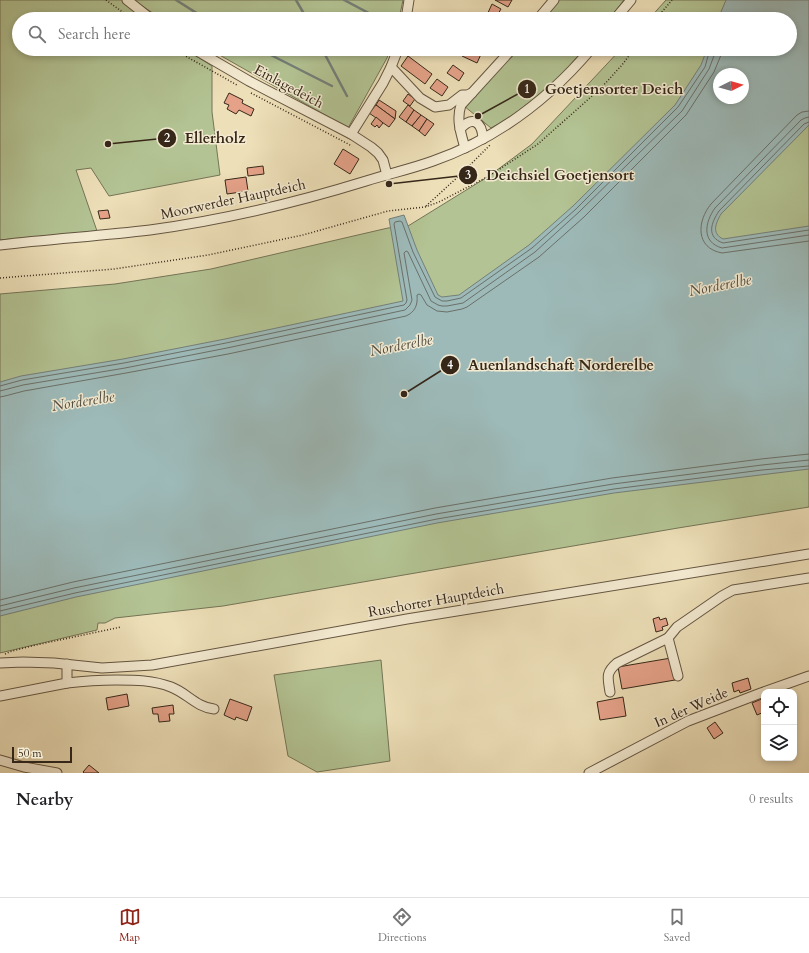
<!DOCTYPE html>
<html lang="en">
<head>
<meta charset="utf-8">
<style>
	:root { --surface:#fff; --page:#f6f6f6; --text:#202124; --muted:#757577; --line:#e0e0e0; --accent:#8f2418 }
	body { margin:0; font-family:Cardo,serif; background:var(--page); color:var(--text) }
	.controls { position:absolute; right:12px; bottom:12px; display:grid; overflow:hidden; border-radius:8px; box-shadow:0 2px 6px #0003 }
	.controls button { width:36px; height:36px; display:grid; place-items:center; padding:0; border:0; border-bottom:1px solid var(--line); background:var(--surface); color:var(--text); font:20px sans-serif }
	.compass { position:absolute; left:713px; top:68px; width:36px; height:36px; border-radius:50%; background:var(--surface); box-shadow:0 2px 6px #0003; rotate:85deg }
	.scale { position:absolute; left:12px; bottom:10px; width:60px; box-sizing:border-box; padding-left:4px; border:2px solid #362719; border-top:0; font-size:11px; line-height:14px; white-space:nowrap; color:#362719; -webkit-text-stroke:3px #f3ead1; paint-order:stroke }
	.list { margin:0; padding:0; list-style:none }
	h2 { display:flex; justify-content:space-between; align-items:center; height:52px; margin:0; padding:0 16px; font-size:17px }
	h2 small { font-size:13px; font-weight:400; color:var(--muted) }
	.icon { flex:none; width:22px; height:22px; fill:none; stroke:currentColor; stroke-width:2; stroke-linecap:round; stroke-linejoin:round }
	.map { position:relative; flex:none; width:809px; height:773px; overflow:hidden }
	.search { position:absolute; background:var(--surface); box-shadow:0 2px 6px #0003; left:12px; right:12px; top:12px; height:44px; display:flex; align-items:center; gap:10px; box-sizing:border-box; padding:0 14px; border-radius:22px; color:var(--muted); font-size:15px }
	.sheet { height:124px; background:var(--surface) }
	nav { display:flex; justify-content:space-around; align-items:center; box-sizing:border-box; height:56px; border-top:1px solid var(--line); background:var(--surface); font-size:11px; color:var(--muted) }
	nav a { display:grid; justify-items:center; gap:2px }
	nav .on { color:var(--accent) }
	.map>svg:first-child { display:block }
	.green { fill:#b3c393; stroke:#747556; fill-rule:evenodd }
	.water { fill:#9dbab9; stroke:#747f79; fill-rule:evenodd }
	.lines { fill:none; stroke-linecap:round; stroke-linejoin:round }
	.shore { stroke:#6a7069; stroke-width:1 }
	.stream { stroke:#747f79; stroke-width:2.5 }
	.building { fill:#e5a289; stroke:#362719 }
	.minor-casing { stroke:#645541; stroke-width:11 }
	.path { stroke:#362719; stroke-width:1.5; stroke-dasharray:1 2; stroke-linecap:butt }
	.minor { stroke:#f3ead1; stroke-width:9 }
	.labels { text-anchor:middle; stroke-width:3; stroke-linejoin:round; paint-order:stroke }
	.street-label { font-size:14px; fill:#362719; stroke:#f3ead1 }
	.water-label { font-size:15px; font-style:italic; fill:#504c41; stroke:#f3ead1 }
	.leader { fill:none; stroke:#362719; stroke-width:1.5 }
	.callout-dot { fill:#362719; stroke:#f3ead1; stroke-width:1.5 }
	.mark-label { font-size:12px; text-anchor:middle; font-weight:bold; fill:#fff }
	.callout-label { font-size:15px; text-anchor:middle; font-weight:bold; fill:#362719; stroke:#f3ead1; stroke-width:3; stroke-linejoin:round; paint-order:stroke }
</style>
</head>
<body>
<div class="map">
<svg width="809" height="773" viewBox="0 0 809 773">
	<rect width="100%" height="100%" fill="#eddfb8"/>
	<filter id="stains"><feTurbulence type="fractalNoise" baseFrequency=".005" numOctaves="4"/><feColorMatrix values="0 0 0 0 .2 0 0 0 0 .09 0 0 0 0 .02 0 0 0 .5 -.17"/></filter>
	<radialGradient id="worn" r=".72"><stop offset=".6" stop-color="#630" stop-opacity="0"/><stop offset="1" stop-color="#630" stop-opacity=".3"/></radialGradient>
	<g class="green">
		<path d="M0,0h122l23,19h-126v30h166l27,17v46l8,63 -111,21 -18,-28 -15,2 21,61 -97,9z"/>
		<path d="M133,0h270l-4,19h-237z"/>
		<path d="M558,0h66l-15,19h-68z"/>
		<path d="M666,0h143v507l-131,21 -455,78 -108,12 -10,5h-7l-1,7 -97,23v-359l115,-10 96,-15 177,-41 20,-2 81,-50 43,-32 89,-95h169v-30h-141zM719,74h24v24h-24z"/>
		<path d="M209,49h181l-3,9 -39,70z"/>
		<path d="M514,49h70l-21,24 -12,12 -43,34 -17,9 -27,-22z"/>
		<path d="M381,660l9,101 -73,11 -29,-16 -14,-81z"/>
	</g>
	<path class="water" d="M726,0h83v125l-88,89c-5,9 -10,19 2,25l86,-13v243l-195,24 -177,30 -361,74 -76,19v-234l21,-6 102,-17 102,-20 178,-38 -14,-82 15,-4 13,35 21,45 4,2 17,-2 70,-50 44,-39 102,-101 26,-40 6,-16h83v-30h-72zM719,74h24v24h-24z"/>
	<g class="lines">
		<g class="shore">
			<path d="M809,111l-7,1 -5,3 -86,89c-14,17 -16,44 11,49l87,-12"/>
			<path d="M809,117l-4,1 -4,2 -86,88c-10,14 -14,34 7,40l87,-13"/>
			<path d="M809,122l-5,2 -85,87c-8,12 -13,26 4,32l86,-13"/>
			<path d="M0,386l22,-6 102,-17 102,-20 178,-38 2,-2 1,-3 -13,-76 1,-2 5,-1 2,1 11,30 22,45 7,4h5l14,-3 71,-50 44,-39 102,-102 27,-40 5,-18"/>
			<path d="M0,391l23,-6 102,-17 102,-20 178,-38 5,-5 2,-5 -8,-47 2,-2 2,1 23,49 7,4 4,1h5l16,-3 72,-51 44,-40 103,-101 27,-42 6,-16v-4"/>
			<path d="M0,397l5,-1 19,-5 102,-18 102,-19 178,-38c9,-4 12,-11 11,-21l2,-1 2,1 6,10 10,6 10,1 15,-3 5,-2 72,-50 45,-40 102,-102 28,-43 7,-17v-6"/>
			<path d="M0,600l73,-18 362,-74 177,-30 149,-19 48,-5"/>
			<path d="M0,606l74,-18 362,-74 177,-30 149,-19 47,-5"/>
			<path d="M0,611l75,-18 362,-74 177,-30 148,-19 47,-4"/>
		</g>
		<g class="stream">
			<path d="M176,0l30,19"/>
			<path d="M296,0l11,19"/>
			<path d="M344,0l36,19"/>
			<path d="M259,49l73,37"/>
			<path d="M322,49l25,47"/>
		</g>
	</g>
	<g class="building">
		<path d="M495,0h17l-4,7z"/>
		<path d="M492,4l9,5 -6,10h-5l-4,-2z"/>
		<path d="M465,49h11l6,3 -5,11 -15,-7z"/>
		<path d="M408,56l24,18 -7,10 -24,-18z"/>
		<path d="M453,65l11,8 -5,8 -12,-8z"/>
		<path d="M437,79l11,8 -6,9 -12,-8z"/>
		<path d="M229,93l14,7 -1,3 12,6 -3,7 -12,-6 -3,4 -9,-5 2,-4 -5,-2z"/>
		<path d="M408,94l7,5 -5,7 -7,-5z"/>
		<path d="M379,100l17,11 -1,8 -19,-14z"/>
		<path d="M376,105l19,14 -6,8 -20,-14z"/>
		<path d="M408,105l6,5 -8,12 -7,-5z"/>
		<path d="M414,110l7,5 -9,11 -6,-4z"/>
		<path d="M421,115l6,4 -8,12 -7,-5z"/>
		<path d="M376,117l7,6 -4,5 -2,-3 -2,2 -4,-3z"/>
		<path d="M427,119l7,5 -9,12 -6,-5z"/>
		<path d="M343,149l16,10 -9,15 -16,-10z"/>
		<path d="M263,166l1,8 -16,2 -1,-8z"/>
		<path d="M246,177l2,14 -21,3 -2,-14z"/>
		<path d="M108,210l2,8 -10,1 -2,-8z"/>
		<path d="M659,617l1,3 6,-2 2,7 -6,2 1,3 -7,2 -3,-13z"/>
		<path d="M671,658l4,22 -53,9 -4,-22z"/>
		<path d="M748,678l3,11 -11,4 -1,-3 -5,2 -2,-9z"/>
		<path d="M127,694l2,12 -21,4 -2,-12z"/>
		<path d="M623,697l3,19 -26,4 -3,-18z"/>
		<path d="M764,698v14l-7,3 -5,-12z"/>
		<path d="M230,699l22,8 -5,14 -11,-4 -1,3 -11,-5z"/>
		<path d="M173,705l1,9h-5l1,7 -11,1 -1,-8h-5l-1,-6z"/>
		<path d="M715,722l8,11 -9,6 -7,-11z"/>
		<path d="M89,765l10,8h-15l-1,-1z"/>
	</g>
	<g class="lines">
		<defs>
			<g id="minor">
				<path d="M127,0l24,19"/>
				<path d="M406,19l3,-19"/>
				<path d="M538,19l16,-19"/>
				<path d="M615,19l16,-19"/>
				<path d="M194,49l55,32 102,53 20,13 7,6 5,7 4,15"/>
				<path d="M391,67l29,31 15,9 14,-2 13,-10h5l5,-2"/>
				<path d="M460,129c13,-14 22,-7 23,10"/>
				<path d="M351,134l32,-51 8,-16 7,-18"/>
				<path d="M465,148c-4,-14 -9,-29 -4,-43l51,-56"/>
				<path d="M0,245c50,-6 100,-9 150,-15 73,-10 145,-27 216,-49 22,-7 45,-12 67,-20 63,-22 115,-61 158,-112"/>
				<path d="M668,638l10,38"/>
				<path d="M0,663l23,-1 31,1 48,5 50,-3 255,-46 402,-65"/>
				<path d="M67,683c17,-2 33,-3 49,-3 19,0 37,0 55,7 16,6 25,20 43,22"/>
				<path d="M610,692c-2,-14 -5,-19 7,-29l51,-25 9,-11 45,-31 11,-6 76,-12"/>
				<path d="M0,696l67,-13v-19"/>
				<path d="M0,760l24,7 33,6"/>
				<path d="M589,773l99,-52 73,-28 48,-17"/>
			</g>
		</defs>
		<use href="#minor" class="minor-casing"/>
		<g class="path">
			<path d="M106,0l26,19"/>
			<path d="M656,19l16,-19"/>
			<path d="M173,49l64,36"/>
			<path d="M251,93l101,53"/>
			<path d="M426,206l34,-31 31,-31"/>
			<path d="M0,278l114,-9 94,-14 95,-20 85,-24 37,-4 14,-5 50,-26 49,-32 63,-56 21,-23 12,-16"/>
			<path d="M5,654l7,-3 24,-6 85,-18"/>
		</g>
		<use href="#minor" class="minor"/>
	</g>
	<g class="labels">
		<g class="street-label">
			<text transform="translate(289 86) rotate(28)" y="5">Einlagedeich</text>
			<text transform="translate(233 199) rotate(-12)" y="5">Moorwerder Hauptdeich</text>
			<text transform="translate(436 600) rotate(-10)" y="5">Ruschorter Hauptdeich</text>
			<text transform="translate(691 707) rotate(-24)" y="5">In der Weide</text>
		</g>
		<g class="water-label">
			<text transform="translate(720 285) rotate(-11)" y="5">Norderelbe</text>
			<text transform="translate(401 345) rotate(-11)" y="5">Norderelbe</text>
			<text transform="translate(83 401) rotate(-9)" y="5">Norderelbe</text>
		</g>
	</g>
	<path class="leader" d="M478 116L527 89M108 144L167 138M389 184L468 175M404 394L450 365"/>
	<g class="callout-dot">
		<circle cx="478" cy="116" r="4"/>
		<circle cx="108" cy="144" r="4"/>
		<circle cx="389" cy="184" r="4"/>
		<circle cx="404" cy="394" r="4"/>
		<circle cx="527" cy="89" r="10"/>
		<circle cx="167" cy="138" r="10"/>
		<circle cx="468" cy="175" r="10"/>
		<circle cx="450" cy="365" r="10"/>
	</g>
	<g class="mark-label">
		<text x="527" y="93">1</text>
		<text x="167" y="142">2</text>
		<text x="468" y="179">3</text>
		<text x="450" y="369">4</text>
	</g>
	<g class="callout-label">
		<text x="614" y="94">Goetjensorter Deich</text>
		<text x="215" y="143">Ellerholz</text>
		<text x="560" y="180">Deichsiel Goetjensort</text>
		<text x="561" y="370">Auenlandschaft Norderelbe</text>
	</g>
	<rect width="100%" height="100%" filter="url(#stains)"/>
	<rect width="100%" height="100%" fill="url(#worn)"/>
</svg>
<div class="controls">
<button><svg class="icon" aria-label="locate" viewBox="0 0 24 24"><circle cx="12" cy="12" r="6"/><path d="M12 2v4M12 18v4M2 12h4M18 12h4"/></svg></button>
<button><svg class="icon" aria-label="layers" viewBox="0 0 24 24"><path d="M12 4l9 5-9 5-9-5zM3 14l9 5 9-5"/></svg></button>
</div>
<svg class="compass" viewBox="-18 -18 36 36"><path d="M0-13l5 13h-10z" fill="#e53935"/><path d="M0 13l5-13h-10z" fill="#757577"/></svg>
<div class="scale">50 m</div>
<div class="search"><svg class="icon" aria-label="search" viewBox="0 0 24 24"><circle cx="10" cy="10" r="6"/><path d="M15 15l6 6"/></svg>Search here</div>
</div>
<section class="sheet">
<h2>Nearby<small>0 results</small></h2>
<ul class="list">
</ul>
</section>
<nav>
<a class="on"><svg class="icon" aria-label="map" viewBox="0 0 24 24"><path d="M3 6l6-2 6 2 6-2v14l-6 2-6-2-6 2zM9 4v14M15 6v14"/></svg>Map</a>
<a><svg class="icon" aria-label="directions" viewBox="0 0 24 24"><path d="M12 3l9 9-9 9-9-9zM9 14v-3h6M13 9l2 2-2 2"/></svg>Directions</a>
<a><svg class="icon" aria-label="saved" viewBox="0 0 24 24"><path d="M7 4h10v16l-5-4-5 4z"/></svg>Saved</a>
</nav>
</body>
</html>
